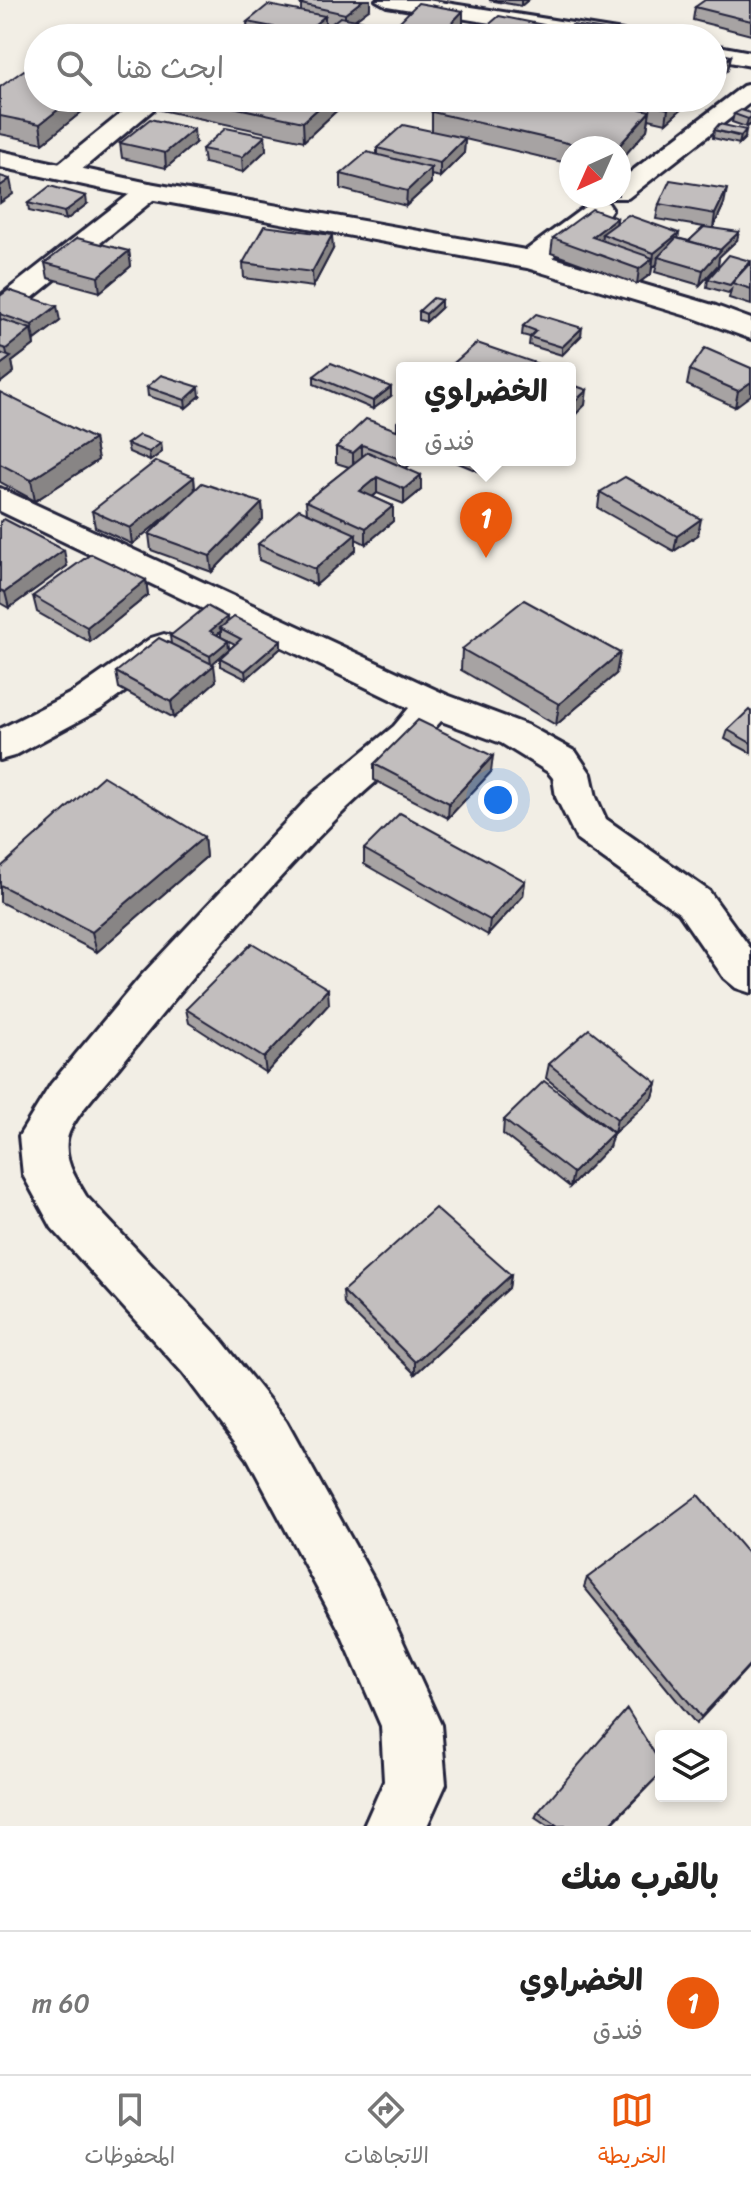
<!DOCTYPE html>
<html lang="ar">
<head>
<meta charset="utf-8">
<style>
	:root { --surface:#fff; --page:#f2f2f2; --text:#222; --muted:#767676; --line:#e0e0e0; --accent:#ea580c }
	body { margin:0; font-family:Sriracha,"Playpen Sans Arabic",sans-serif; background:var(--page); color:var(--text); direction:rtl }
	.controls { position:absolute; right:24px; bottom:24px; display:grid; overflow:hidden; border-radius:8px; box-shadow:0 4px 12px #0003 }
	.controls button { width:72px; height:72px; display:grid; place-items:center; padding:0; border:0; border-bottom:2px solid var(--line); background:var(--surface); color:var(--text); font:40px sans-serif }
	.compass { position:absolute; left:559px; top:136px; width:72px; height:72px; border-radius:50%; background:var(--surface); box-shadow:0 4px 12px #0003; rotate:225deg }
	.you { position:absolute; left:498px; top:800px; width:28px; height:28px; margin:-20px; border:6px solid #fff; border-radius:50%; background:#1a73e8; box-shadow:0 0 0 12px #1a73e833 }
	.badge { display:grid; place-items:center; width:52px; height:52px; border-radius:50%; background:var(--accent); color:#fff; font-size:26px; font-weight:700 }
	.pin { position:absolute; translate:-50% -66px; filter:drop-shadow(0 2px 4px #0008) }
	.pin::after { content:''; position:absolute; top:42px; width:28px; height:24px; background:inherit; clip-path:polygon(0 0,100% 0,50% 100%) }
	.popup { position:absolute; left:396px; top:362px; width:180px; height:104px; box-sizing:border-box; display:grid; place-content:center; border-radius:8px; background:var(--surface); filter:drop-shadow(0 2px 6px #0005); font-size:26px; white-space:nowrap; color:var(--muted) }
	.popup b { font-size:30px; color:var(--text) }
	.popup::after { content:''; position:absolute; left:50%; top:100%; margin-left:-16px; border:16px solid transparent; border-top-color:var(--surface) }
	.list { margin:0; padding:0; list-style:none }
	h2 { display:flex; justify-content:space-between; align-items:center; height:104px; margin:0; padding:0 32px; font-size:34px }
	h2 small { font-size:26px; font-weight:400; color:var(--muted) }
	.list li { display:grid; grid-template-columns:52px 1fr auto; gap:24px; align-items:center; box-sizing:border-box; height:144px; padding:0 32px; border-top:2px solid var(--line) }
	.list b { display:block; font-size:30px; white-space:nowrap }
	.list p { margin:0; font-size:26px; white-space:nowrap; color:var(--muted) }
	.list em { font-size:26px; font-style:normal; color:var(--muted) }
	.icon { flex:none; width:44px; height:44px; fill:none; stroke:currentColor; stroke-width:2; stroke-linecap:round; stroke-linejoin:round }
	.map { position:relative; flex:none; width:751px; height:1826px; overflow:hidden; direction:ltr }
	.search { position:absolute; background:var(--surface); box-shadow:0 4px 12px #0003; left:24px; right:24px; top:24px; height:88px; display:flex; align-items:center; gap:20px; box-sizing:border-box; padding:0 28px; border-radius:44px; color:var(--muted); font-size:30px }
	.sheet { height:248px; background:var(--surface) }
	nav { display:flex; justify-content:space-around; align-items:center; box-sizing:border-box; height:112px; border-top:2px solid var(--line); background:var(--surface); font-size:22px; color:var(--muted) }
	nav a { display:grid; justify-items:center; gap:4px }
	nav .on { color:var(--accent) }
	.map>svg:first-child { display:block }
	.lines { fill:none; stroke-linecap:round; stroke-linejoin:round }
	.street-casing { stroke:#22223b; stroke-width:6 }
	.secondary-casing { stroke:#22223b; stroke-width:6 }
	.street { fill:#fbf7ec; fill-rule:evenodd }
	.secondary { fill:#fbf7ec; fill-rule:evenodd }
	.wall { fill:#a7a3a3; stroke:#22223b; stroke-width:2 }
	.shaded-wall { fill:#888585; stroke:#22223b; stroke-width:2 }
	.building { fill:#c2bebe; stroke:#22223b; stroke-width:2 }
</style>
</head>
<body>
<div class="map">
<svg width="751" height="1826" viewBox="0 0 751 1826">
	<rect width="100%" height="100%" fill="#f2eee5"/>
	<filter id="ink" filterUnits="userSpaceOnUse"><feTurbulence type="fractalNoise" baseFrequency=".0125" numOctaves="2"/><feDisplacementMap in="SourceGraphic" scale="16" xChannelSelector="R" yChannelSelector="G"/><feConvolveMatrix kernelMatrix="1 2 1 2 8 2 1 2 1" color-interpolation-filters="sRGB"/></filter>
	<g filter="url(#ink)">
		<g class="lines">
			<defs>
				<g id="street">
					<path d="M376,0h51l196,31 11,7h-52l-195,-32z"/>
					<path d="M713,45l38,7v14l-38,-7z"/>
					<path d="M751,84v18l-123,96h-18l-2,-2h11v-15l124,-95z"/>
					<path d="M140,98h27l-94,79h-18l-4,-5 4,-5z"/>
					<path d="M149,183l9,3 4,5 -4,5 -148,120 -10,3v-23l140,-110z"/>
					<path d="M599,201l9,2 4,6 -4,6 -67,51h-20l-4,-6 4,-6 69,-51z"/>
					<path d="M0,488l447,207 80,30 49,27 15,22 5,23 10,22 103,72 42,58v44l-15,-5 -12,-10 -45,-65 -102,-73 -21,-43 -3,-19 -5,-6 -47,-29 -60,-22c-31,35 -69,61 -102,95 -78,78 -150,164 -220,251 -13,16 -50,54 -52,73 -3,22 9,39 19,56l133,141 67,84 93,168 62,136 5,59 -19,42h-63l20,-45 -3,-55 -42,-97 -91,-170 -65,-86 -131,-145 -29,-53 -4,-39 32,-52 90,-108 172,-183 81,-67 15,-18 -409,-197z"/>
					<path d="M164,634l13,4 5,8 -5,8 -76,55 -87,47 -14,4v-31l75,-38 76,-53z"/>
				</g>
				<path id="secondary" d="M0,151l149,32 382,68 185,55 35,13v20l-57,-21 -167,-50 -378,-69 -149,-32z"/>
			</defs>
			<use href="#street" class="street-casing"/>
			<use href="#secondary" class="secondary-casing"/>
			<use href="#street" class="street"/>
			<use href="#secondary" class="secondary"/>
		</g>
		<g class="wall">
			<path d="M307,0h63v8l-15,11 42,9v-4l66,-13v13l-13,14h-191l-11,-2 -1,-14 54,-10v-8z"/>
			<path d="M489,0h39l-7,6z"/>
			<path d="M751,0v35l-58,-15 2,-13z"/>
			<path d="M549,26l-1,12h-70v-4z"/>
			<path d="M0,87l94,15 -51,41 -43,-9z"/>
			<path d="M150,98h196v4l-42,39 -153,-33z"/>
			<path d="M448,98h249l-4,3 -5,-1 -1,4 -21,19 -17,-4 -2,11 -28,18h-48v16l-106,-25 -1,14 -24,24 -9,-2v8l-25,23 -65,-17v-15l36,-19v-7l55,-17v-19z"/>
			<path d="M751,113v11l-5,3 -14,-5 2,-8z"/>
			<path d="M714,130l31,8 -6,6 -26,-6z"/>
			<path d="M265,136l1,14 -23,22 -39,-9 -2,-14z"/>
			<path d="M120,143h75l-29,25 -44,-10z"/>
			<path d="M28,203l59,1 -21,16 -37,-9z"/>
			<path d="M659,204h65l-11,24 24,12 -18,17 -1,8 -18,20 -45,-13 2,-8 -5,4 -1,6 -14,10 -86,-31 2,-15 64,-20v5l72,18 15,-14 -48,-8z"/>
			<path d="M333,249l-20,38 -69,-9 -1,-15z"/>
			<path d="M129,251l2,15 -31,26 -52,-14 -3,-15z"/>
			<path d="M751,262v43l-22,-7 2,-8 -3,3 -21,-6 1,-8z"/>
			<path d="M0,296l60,25 -25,19 -2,-1 1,6 -22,17 2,10 -14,11z"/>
			<path d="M441,308l-15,14 -7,-2v-9z"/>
			<path d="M523,326l58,10 -19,19 -33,-10 1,-8 -8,-2z"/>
			<path d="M751,368l-16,39 -48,-22 3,-15z"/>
			<path d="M314,376l77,20 -18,13 -59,-25z"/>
			<path d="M147,387l53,9 -14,12 -38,-12z"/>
			<path d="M0,393l94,46 4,21 -63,41 -35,-19z"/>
			<path d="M402,418v42l19,30 -17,14 -27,-11 -4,4 20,9v15l-27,23 -10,-5v11l-40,35 -57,-25 -1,-16 49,-31 -1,-12 43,-34 -13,-4v-16l61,-17v-8z"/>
			<path d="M161,443l1,9 -12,9 -21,-9 -2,-8z"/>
			<path d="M451,460h50l-16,14z"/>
			<path d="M194,477l1,13 67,13 1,16 -51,53 -61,-22 -2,-16 21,-21 -38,31 -37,-17 -3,-16z"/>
			<path d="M600,492l98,43 -24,16 -76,-43z"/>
			<path d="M0,522l67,44 -58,42 -9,-5z"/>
			<path d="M146,580l2,15 -58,47 -53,-30 -4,-16z"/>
			<path d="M228,622l53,18v8l-35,31 -26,-13v-8l15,-14 -14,-7v-6l-4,4 11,6 1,8 -18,15 5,17 -42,37 -55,-30 -3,-16 55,-28 -1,-8z"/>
			<path d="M462,649l154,25 -60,51 -95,-55z"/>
			<path d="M751,712v41l-26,-14 3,-9z"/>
			<path d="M374,764l117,8 -43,46 -74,-38z"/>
			<path d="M204,837l2,20 -109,95 -97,-50v-34z"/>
			<path d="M364,849l161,32 -2,15 -35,39 -124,-71z"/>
			<path d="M329,1004l-63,69 -77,-50 -3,-14z"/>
			<path d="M549,1064l108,19 -4,14 -39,36 -68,-55z"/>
			<path d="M504,1120l109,13 -4,14 -39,40 -67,-53z"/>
			<path d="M511,1275l-2,13 -94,86 -71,-70 -1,-13z"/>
			<path d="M751,1557v107l-55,60 -112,-137 3,-9z"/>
			<path d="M538,1812l72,14h-63l-12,-8z"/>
		</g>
		<g class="shaded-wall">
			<path d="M363,0h7v8l-25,19v-13z"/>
			<path d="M521,0h7l-7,6z"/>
			<path d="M463,11v13l-13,14h-7v-6z"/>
			<path d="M325,16v14l-10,8h-11v-5z"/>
			<path d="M549,26l-1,12h-12z"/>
			<path d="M401,28v10h-11z"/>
			<path d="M731,56l-3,14 -15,14v-12z"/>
			<path d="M73,98h21v4l-51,41 -3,-19z"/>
			<path d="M330,98h16v4l-42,39 -1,-19z"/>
			<path d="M680,98h8l-1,6 -21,19 2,-14z"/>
			<path d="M650,111l-3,19 -28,32v-14h-2z"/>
			<path d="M751,117v7l-5,3 2,-8z"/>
			<path d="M194,129l1,14 -29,25 -1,-15z"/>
			<path d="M746,130l-1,8 -6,6 2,-8z"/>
			<path d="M265,136l1,14 -23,22 -1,-15z"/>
			<path d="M465,138l-1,15 -24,24v-14z"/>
			<path d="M431,168v15l-25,23 1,-15z"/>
			<path d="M10,179l3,15 -13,9v-17z"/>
			<path d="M727,189l-3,15 -11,24 2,-14z"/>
			<path d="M86,196l1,8 -21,16 -2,-8z"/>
			<path d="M617,218l-2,15 -13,1 -1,10 -9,-7z"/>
			<path d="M739,232l-2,8 -18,17 -1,8 -18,20 3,-15 15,-18z"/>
			<path d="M679,233l-2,15 -19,9 -1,7 -5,4 2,-15z"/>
			<path d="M332,235l1,14 -20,38 -1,-15z"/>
			<path d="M129,251l2,15 -31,26 -2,-15z"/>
			<path d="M653,258l-2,16 -14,10 2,-15z"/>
			<path d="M441,300v8l-15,14v-8z"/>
			<path d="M57,306l3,15 -25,19 -3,-15z"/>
			<path d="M582,328l-1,8 -19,19v-8z"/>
			<path d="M31,329l3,16 -22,17 2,10 -14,11v-18l8,-6 -2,-10z"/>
			<path d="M751,382v13l-16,12 3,-16z"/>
			<path d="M199,387l1,9 -14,12 -1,-8z"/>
			<path d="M391,387v9l-18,13v-8z"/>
			<path d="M587,390l-2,15 -15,15v-14z"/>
			<path d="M94,439l4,21 -63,41 -4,-21z"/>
			<path d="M161,443l1,9 -12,9 -1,-9z"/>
			<path d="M362,445v15l-9,9v-16z"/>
			<path d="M402,457v3h13l-15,14v-15z"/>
			<path d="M486,460h15l-16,14z"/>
			<path d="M421,475v15l-17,14v-15z"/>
			<path d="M194,477l1,16 -63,51 -2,-16z"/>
			<path d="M377,477v16l-17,14v-16z"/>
			<path d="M262,503l1,16 -51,53 -2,-16z"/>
			<path d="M393,506v15l-27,23v-16z"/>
			<path d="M701,519l-3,16 -24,16 3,-15z"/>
			<path d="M356,534v16l-40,35 -1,-16z"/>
			<path d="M64,550l3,16 -58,42 -4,-16z"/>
			<path d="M146,580l2,15 -58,47 -3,-15z"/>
			<path d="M227,617l1,8 -8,3 1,3 -10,9 -1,-9z"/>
			<path d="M281,640v8l-35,31 -1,-8z"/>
			<path d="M228,641l1,8 -18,16 -1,-9z"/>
			<path d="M620,653l-4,21 -60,51 3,-21z"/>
			<path d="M214,665l2,16 -42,37 -3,-16z"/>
			<path d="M493,756l-2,16 -43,46 1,-15z"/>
			<path d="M204,837l2,20 -109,95 -5,-20z"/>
			<path d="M525,881l-2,15 -35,39 2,-15z"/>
			<path d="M328,989l1,15 -63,69 -2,-15z"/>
			<path d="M657,1083l-4,14 -39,36 3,-14z"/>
			<path d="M613,1133l-4,14 -39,40 3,-14z"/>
			<path d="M511,1275l-2,13 -94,86v-12z"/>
			<path d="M661,1773l-51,53h-2z"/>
		</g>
		<g class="building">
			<path d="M307,0h56l-18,14 -44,-10z"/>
			<path d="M705,0h46v21l-56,-14z"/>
			<path d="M418,3l45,8 -20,21 -46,-8z"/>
			<path d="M268,5l57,11 -21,17 -57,-11z"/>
			<path d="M499,16l50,10 -13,12h-39l-19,-4z"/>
			<path d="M340,17l61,11 -11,10h-77z"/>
			<path d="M572,25l59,9 -3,4h-66z"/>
			<path d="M93,35l17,3h-22z"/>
			<path d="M713,52l18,4 -18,16z"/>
			<path d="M24,70l14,3v25h35l-33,26 -40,-8v-29z"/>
			<path d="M191,98h139l-27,24z"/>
			<path d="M448,98h140l62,13 -33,37h-28l-157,-36z"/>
			<path d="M620,98h60l-12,11z"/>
			<path d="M741,110l10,3v4l-3,2 -14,-5z"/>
			<path d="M150,119l44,10 -29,24 -45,-10z"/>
			<path d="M719,124l27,6 -5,6 -27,-6z"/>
			<path d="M403,125l62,13 -25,25 -63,-15z"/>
			<path d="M226,128l39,8 -23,21 -40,-8z"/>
			<path d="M367,152l64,16 -24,23 -66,-17z"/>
			<path d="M0,176l10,3 -10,7z"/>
			<path d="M670,180l57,9 -12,25 -56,-10z"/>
			<path d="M50,186l36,10 -22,16 -36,-9z"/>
			<path d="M592,209l25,9 -25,19 61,21 -14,11 -86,-31z"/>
			<path d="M628,215l51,18 -25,20 -52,-19z"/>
			<path d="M264,226l68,9 -20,37 -69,-9z"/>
			<path d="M704,227l35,5 -19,18 -31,-9z"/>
			<path d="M77,238l52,13 -31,26 -53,-14z"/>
			<path d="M676,238l45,12 -18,20 -45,-13z"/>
			<path d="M729,255l21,6 -20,24 -22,-6z"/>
			<path d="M751,262v27l-19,-6z"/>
			<path d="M8,290l49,16 -25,19 -32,-11v-18z"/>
			<path d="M433,298l8,2 -15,14 -7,-3z"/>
			<path d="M536,314l46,14 -20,19 -32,-10 6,-6 -13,-5z"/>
			<path d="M0,319l31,10 -25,20 -6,-2z"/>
			<path d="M477,343l73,25h-102z"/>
			<path d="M705,348l46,20v14l-13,9 -48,-21z"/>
			<path d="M0,353l11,4 -11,8z"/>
			<path d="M331,363l60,24 -18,14 -59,-25z"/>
			<path d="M161,375l38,12 -14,13 -38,-13z"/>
			<path d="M570,384l17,6 -17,16z"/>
			<path d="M0,393v-1l94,47 -63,41 -31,-16z"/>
			<path d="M366,419l36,13v25l-2,2 -38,-14 -9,8 -17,-6z"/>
			<path d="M139,435l22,8 -12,9 -22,-8z"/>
			<path d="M368,452l53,23 -17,14 -27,-12 -17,14 33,15 -27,22 -60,-27z"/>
			<path d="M156,461l38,16 -64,51 -38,-17z"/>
			<path d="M625,477l76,42 -24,17 -77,-44z"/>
			<path d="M202,483l60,20 -52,53 -61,-22z"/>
			<path d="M299,509l57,25 -41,35 -57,-25z"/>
			<path d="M4,519l60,31 -59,42 -5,-2v-68z"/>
			<path d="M91,554l55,26 -59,47 -54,-31z"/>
			<path d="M524,600l96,53 -61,51 -97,-55z"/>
			<path d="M207,606l20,11 -17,14 18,10 -18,15 -40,-20z"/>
			<path d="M234,617l47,23 -36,31 -25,-13 21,-19 -21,-11z"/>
			<path d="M159,638l55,27 -43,37 -55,-30z"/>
			<path d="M749,710l2,2v31l-23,-13z"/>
			<path d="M418,720l75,36 -44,47 -75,-39z"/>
			<path d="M103,776l101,61 -112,95 -92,-47v-17z"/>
			<path d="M400,813l125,68 -35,39 -126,-71z"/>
			<path d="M252,943l76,46 -64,69 -78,-49z"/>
			<path d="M589,1029l68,54 -40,36 -68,-55z"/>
			<path d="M544,1081l69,52 -40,40 -69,-53z"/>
			<path d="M435,1208l76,67 -96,87 -72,-71z"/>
			<path d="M698,1495l53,62v106l-50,54 -114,-139z"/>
			<path d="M627,1709l34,55v9l-53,53h-50l-20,-14z"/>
		</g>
	</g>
</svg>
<div class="controls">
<button><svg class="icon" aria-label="layers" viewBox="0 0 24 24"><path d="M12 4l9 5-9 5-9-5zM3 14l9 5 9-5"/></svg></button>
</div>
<svg class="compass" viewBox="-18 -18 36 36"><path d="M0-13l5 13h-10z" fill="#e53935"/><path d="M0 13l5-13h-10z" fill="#767676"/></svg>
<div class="you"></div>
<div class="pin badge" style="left:486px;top:558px">1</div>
<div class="popup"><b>الخضراوي</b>فندق</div>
<div class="search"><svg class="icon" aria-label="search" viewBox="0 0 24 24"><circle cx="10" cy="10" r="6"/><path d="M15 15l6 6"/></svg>ابحث هنا</div>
</div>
<section class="sheet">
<h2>بالقرب منك<small></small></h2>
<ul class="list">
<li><span class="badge">1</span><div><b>الخضراوي</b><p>فندق</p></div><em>60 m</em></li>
</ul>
</section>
<nav>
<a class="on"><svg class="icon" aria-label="map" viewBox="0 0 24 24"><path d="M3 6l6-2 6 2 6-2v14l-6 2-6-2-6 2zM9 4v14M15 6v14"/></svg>الخريطة</a>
<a><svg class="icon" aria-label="directions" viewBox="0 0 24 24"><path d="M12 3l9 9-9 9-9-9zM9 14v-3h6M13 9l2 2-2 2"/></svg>الاتجاهات</a>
<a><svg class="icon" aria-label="saved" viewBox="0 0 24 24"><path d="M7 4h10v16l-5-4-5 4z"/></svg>المحفوظات</a>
</nav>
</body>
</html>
